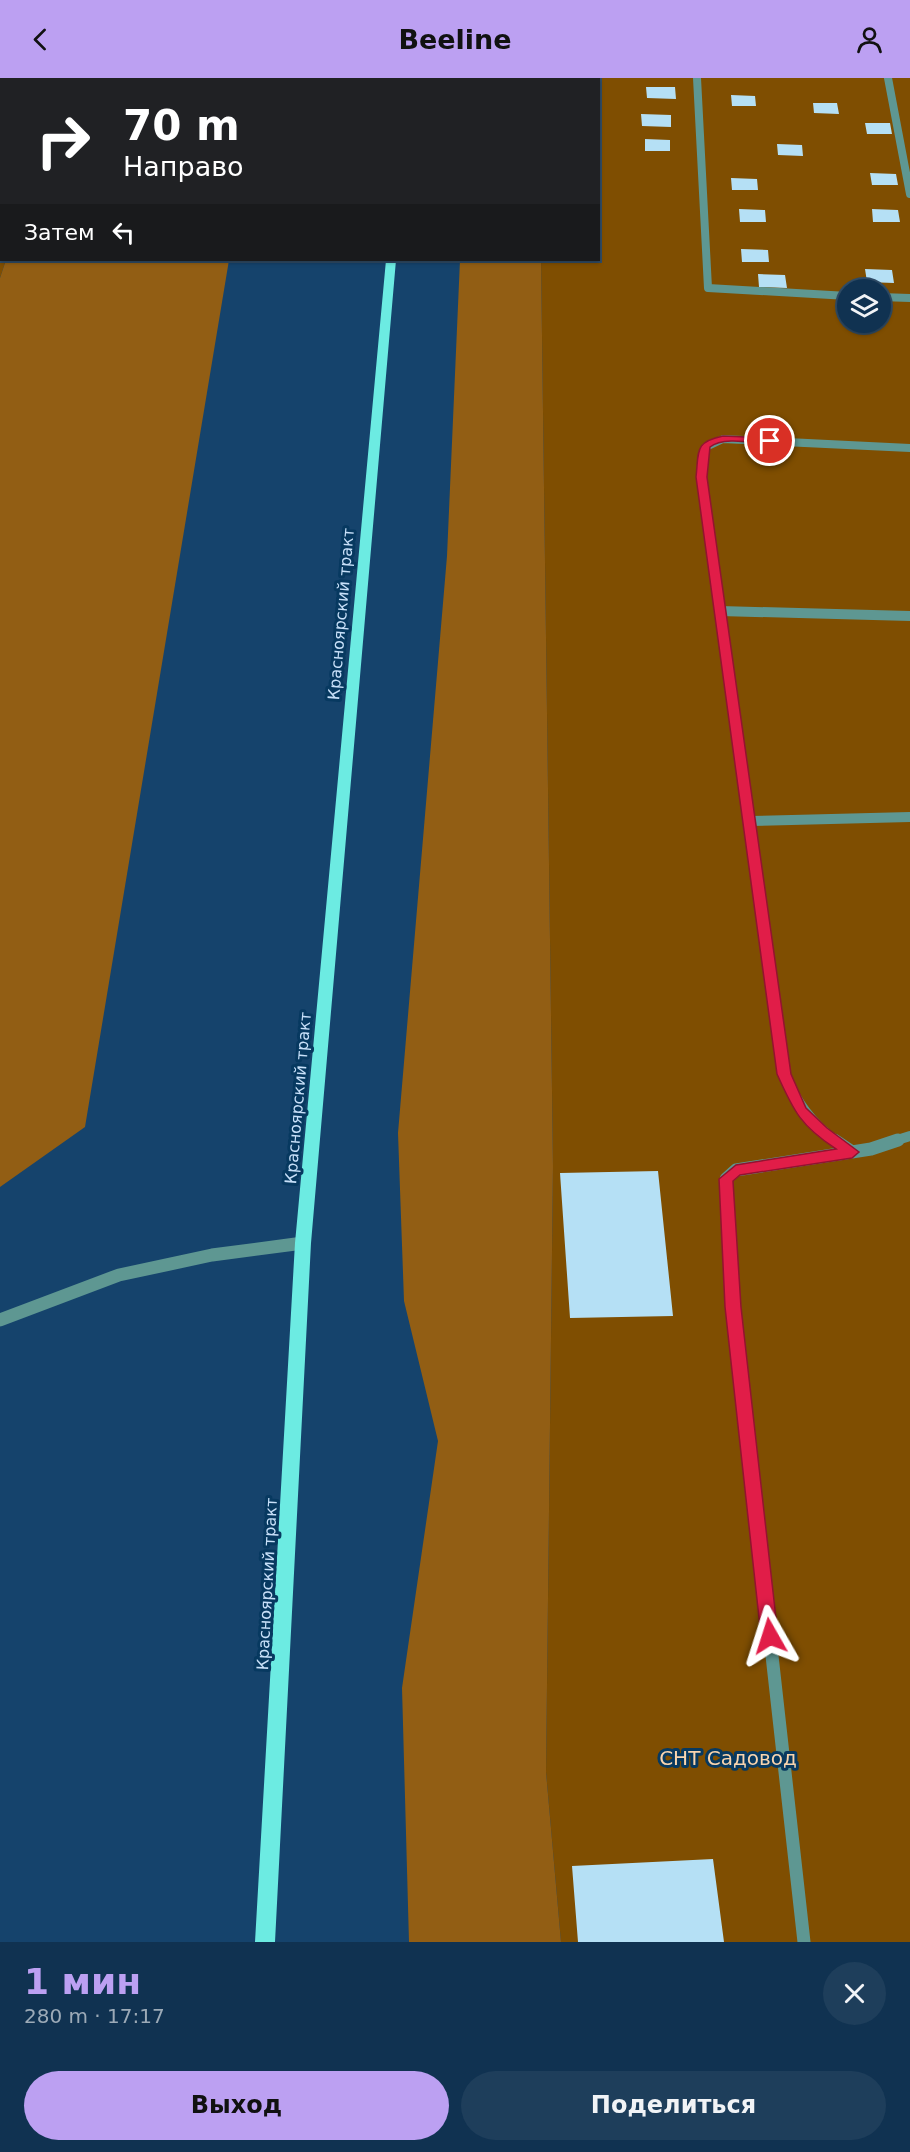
<!DOCTYPE html>
<html lang="ru">
<meta charset="utf-8">
<style>
:root{--surface:#103251;--page:#1e3e5b;--text:#f1f3f6;--muted:#9caab7;--line:#304d68;--accent:#bca0f2}
body{margin:0;font-family:"DejaVu Sans",sans-serif;background:var(--page);color:var(--text);height:100vh;display:flex;flex-direction:column;font-size:22px;white-space:nowrap}
*{box-sizing:border-box;margin:0}
p{font-size:20px;color:var(--muted)}
.icon{flex:none;width:33px;height:33px;fill:none;stroke:currentColor;stroke-width:2;stroke-linecap:round;stroke-linejoin:round}
.map{position:relative;height:1864px;overflow:hidden}
.panel{display:flex;flex-direction:column;background:var(--surface);flex:1}
.panel>*{flex:none}
.banner{position:absolute;left:0px;top:0px;width:600px;height:183px;box-shadow:0 2px 4px #0004,0 0 0 2px var(--line);background:#202124;color:#fff;overflow:hidden}
.fabs{position:absolute;left:837px;top:201px;display:grid;gap:12px}
.fabs a{display:grid;place-items:center;width:54px;height:54px;border-radius:50%;background:var(--surface);box-shadow:0 2px 4px #0004,0 0 0 2px var(--line);font-size:30px}
.pin{position:absolute;display:grid;place-items:center;width:51px;height:51px;color:#fff;margin:-26px;border:3px solid #fff;border-radius:50%;box-shadow:0 2px 6px #0007}
.me{position:absolute;width:66px;margin:-33px;rotate:354deg;stroke-linejoin:round;filter:drop-shadow(0 0 4px #0008)}
.turn{display:flex;align-items:center;gap:21px;height:126px;padding:0 24px;font-size:27px}
.turn .icon{width:78px;height:78px;stroke-width:2.5}
.turn b{display:block;font-size:42px;line-height:51px}
.then{display:flex;align-items:center;height:57px;padding:0 24px;background:#0003;gap:12px;font-size:22px}
.round{display:grid;place-items:center;flex:none;width:63px;height:63px;border-radius:32px;background:var(--page)}
.summary{display:flex;align-items:center;justify-content:space-between;height:102px;padding:0 24px}
h1{font-size:36px;font-weight:600;line-height:45px;color:var(--accent)}
.action{display:flex;gap:12px;margin-top:auto;padding:12px 24px}
.action a{flex:1;height:69px;border-radius:36px;background:var(--accent);color:#111;font-size:24px;font-weight:600;line-height:69px;text-align:center}
.action a+a{background:var(--page);color:var(--text)}
header{display:flex;justify-content:space-between;align-items:center;height:78px;padding:0 24px;background:var(--accent);color:#111;font-size:27px;font-weight:600}
.map>svg:first-child{display:block}
</style>
<header><svg class="icon" aria-label="back" viewBox="0 0 24 24"><path d="M15 5l-7 7 7 7"/></svg>Beeline<svg class="icon" aria-label="person" viewBox="0 0 24 24"><circle cx="12" cy="8" r="4"/><path d="M4 21q1-7 8-7t8 7"/></svg></header>
<div class="map">
<svg width="910" height="1864" viewBox="0 0 910 1864">
<rect width="100%" height="100%" fill="#15436c"/>
<path fill="#7f4e01" fill-rule="evenodd" d="M 0,0 L 61,0 L 2,2 L 2,182 L 6,182 L 0,200 Z
M 535,0 L 910,0 L 910,1864 L 561,1864 L 546,1694 L 553,1088 L 541,182 L 598,182 L 598,2 ZM 848,212 L 880,212 L 880,244 L 848,244 Z"/>
<path fill="#925e14" d="M 6,182 L 229,182 L 85,1049 L 0,1109 L 0,200 Z
M 460,182 L 541,182 L 553,1088 L 546,1694 L 561,1864 L 409,1864 L 402,1610 L 438,1363 L 404,1223 L 398,1055 L 447,478 Z"/>
<path fill="#b5e0f5" d="M 646,9 L 675,9 L 676,21 L 647,20 Z
M 731,17 L 755,18 L 756,28 L 732,28 Z
M 813,25 L 837,25 L 839,36 L 814,35 Z
M 641,36 L 671,37 L 671,49 L 642,48 Z
M 865,45 L 890,45 L 892,56 L 867,56 Z
M 645,61 L 670,62 L 670,73 L 645,73 Z
M 777,66 L 802,67 L 803,78 L 778,77 Z
M 870,95 L 896,96 L 898,107 L 872,107 Z
M 731,100 L 757,101 L 758,112 L 732,112 Z
M 739,131 L 765,132 L 766,144 L 740,144 Z
M 872,131 L 898,132 L 900,144 L 873,144 Z
M 741,171 L 768,172 L 769,184 L 742,184 Z
M 865,191 L 892,192 L 894,205 L 867,204 Z
M 758,196 L 785,197 L 787,210 L 759,209 Z
M 658,1093 L 673,1238 L 570,1240 L 560,1095 Z
M 713,1781 L 724,1864 L 578,1864 L 572,1788 Z"/>
<g fill="none" stroke-linecap="round" stroke-linejoin="round">
<path stroke="#5e9792" stroke-width="8" d="M 697,0 L 708,210 L 848,218
M 888,0 L 910,116
M 0,169 L 2,164
M 880,219 L 910,220
M 710,458 L 702,399 L 706,369 L 723,361 L 910,370"/>
<path stroke="#5e9792" stroke-width="10" d="M 710,457 L 784,996 C 797,1024 811,1045 836,1063
M 720,533 L 910,538
M 749,743 L 910,739
M 894,1063 L 910,1058"/>
<path stroke="#5e9792" stroke-width="13" d="M 834,1062 L 852,1074
M 0,1242 L 119,1197 L 212,1177 L 303,1165
M 804,1864 L 733,1229 L 726,1101 L 736,1092 L 871,1071 L 898,1062"/>
<path fill="#6cebe2" fill-rule="evenodd" d="M 402,0 L 412,0 L 412,2 L 402,2 Z
M 386,182 L 396,182 L 311,1165 L 275,1864 L 255,1864 L 295,1165 Z"/>
</g>
<path fill="#e11d48" stroke="#92132f" stroke-width="1.5" d="M 723,358 L 770,360 L 775,363 L 770,366 C 753,365 723,358 710,369 L 707,399 L 791,996 L 806,1030 L 827,1050 L 859,1074 L 852,1080 L 740,1097 L 733,1103 L 741,1229 L 778,1558 L 776,1564 L 770,1566 L 764,1564 L 761,1558 L 725,1229 L 719,1101 L 736,1087 L 836,1071 C 801,1048 794,1034 777,996 L 696,399 C 699,373 694,364 723,358 Z"/>
<g text-anchor="middle" dominant-baseline="central" stroke-width="6" stroke-linejoin="round" paint-order="stroke">
<g font-size="16" fill="#c8e0f9" stroke="#073960">
<text transform="translate(341 536) rotate(-85)">Красноярский тракт</text>
<text transform="translate(298 1020) rotate(-85)">Красноярский тракт</text>
<text transform="translate(267 1506) rotate(-87)">Красноярский тракт</text>
</g>
<g font-size="20" fill="#fad5ae" stroke="#073960">
<text x="728" y="1680">СНТ Садовод</text>
</g>
</g>
</svg>
<div class="fabs">
<a><svg class="icon" aria-label="layers" viewBox="0 0 24 24"><path d="M12 4l9 5-9 5-9-5zM3 14l9 5 9-5"/></svg></a>
</div>
<div class="pin" style="left:770px;top:363px;background:#d93025"><svg class="icon" aria-label="arrive" viewBox="0 0 24 24"><path d="M6 21V4h12l-3 4 3 4H6"/></svg></div>
<svg class="me" style="left:770px;top:1558px" viewBox="-20 -20 40 40"><path d="M0-17L14 15 0 8-14 15z" fill="#e11d48" stroke="#fff" stroke-width="4"/></svg>
<div class="banner">
<div class="turn"><svg class="icon" aria-label="right" viewBox="0 0 24 24"><path d="M7 20v-9h11M14 6l5 5-5 5"/></svg><div><b>70 m</b>Направо</div></div>
<div class="then">Затем<svg class="icon" aria-label="left" viewBox="0 0 24 24"><path d="M17 20v-9H6M10 6l-5 5 5 5"/></svg></div>
</div>
</div>
<section class="panel">
<div class="summary"><div><h1>1 мин</h1><p>280 m · 17:17</p></div><a class="round"><svg class="icon" aria-label="close" viewBox="0 0 24 24"><path d="M6 6l12 12M18 6L6 18"/></svg></a></div>
<div class="action"><a>Выход</a><a>Поделиться</a></div>
</section>
